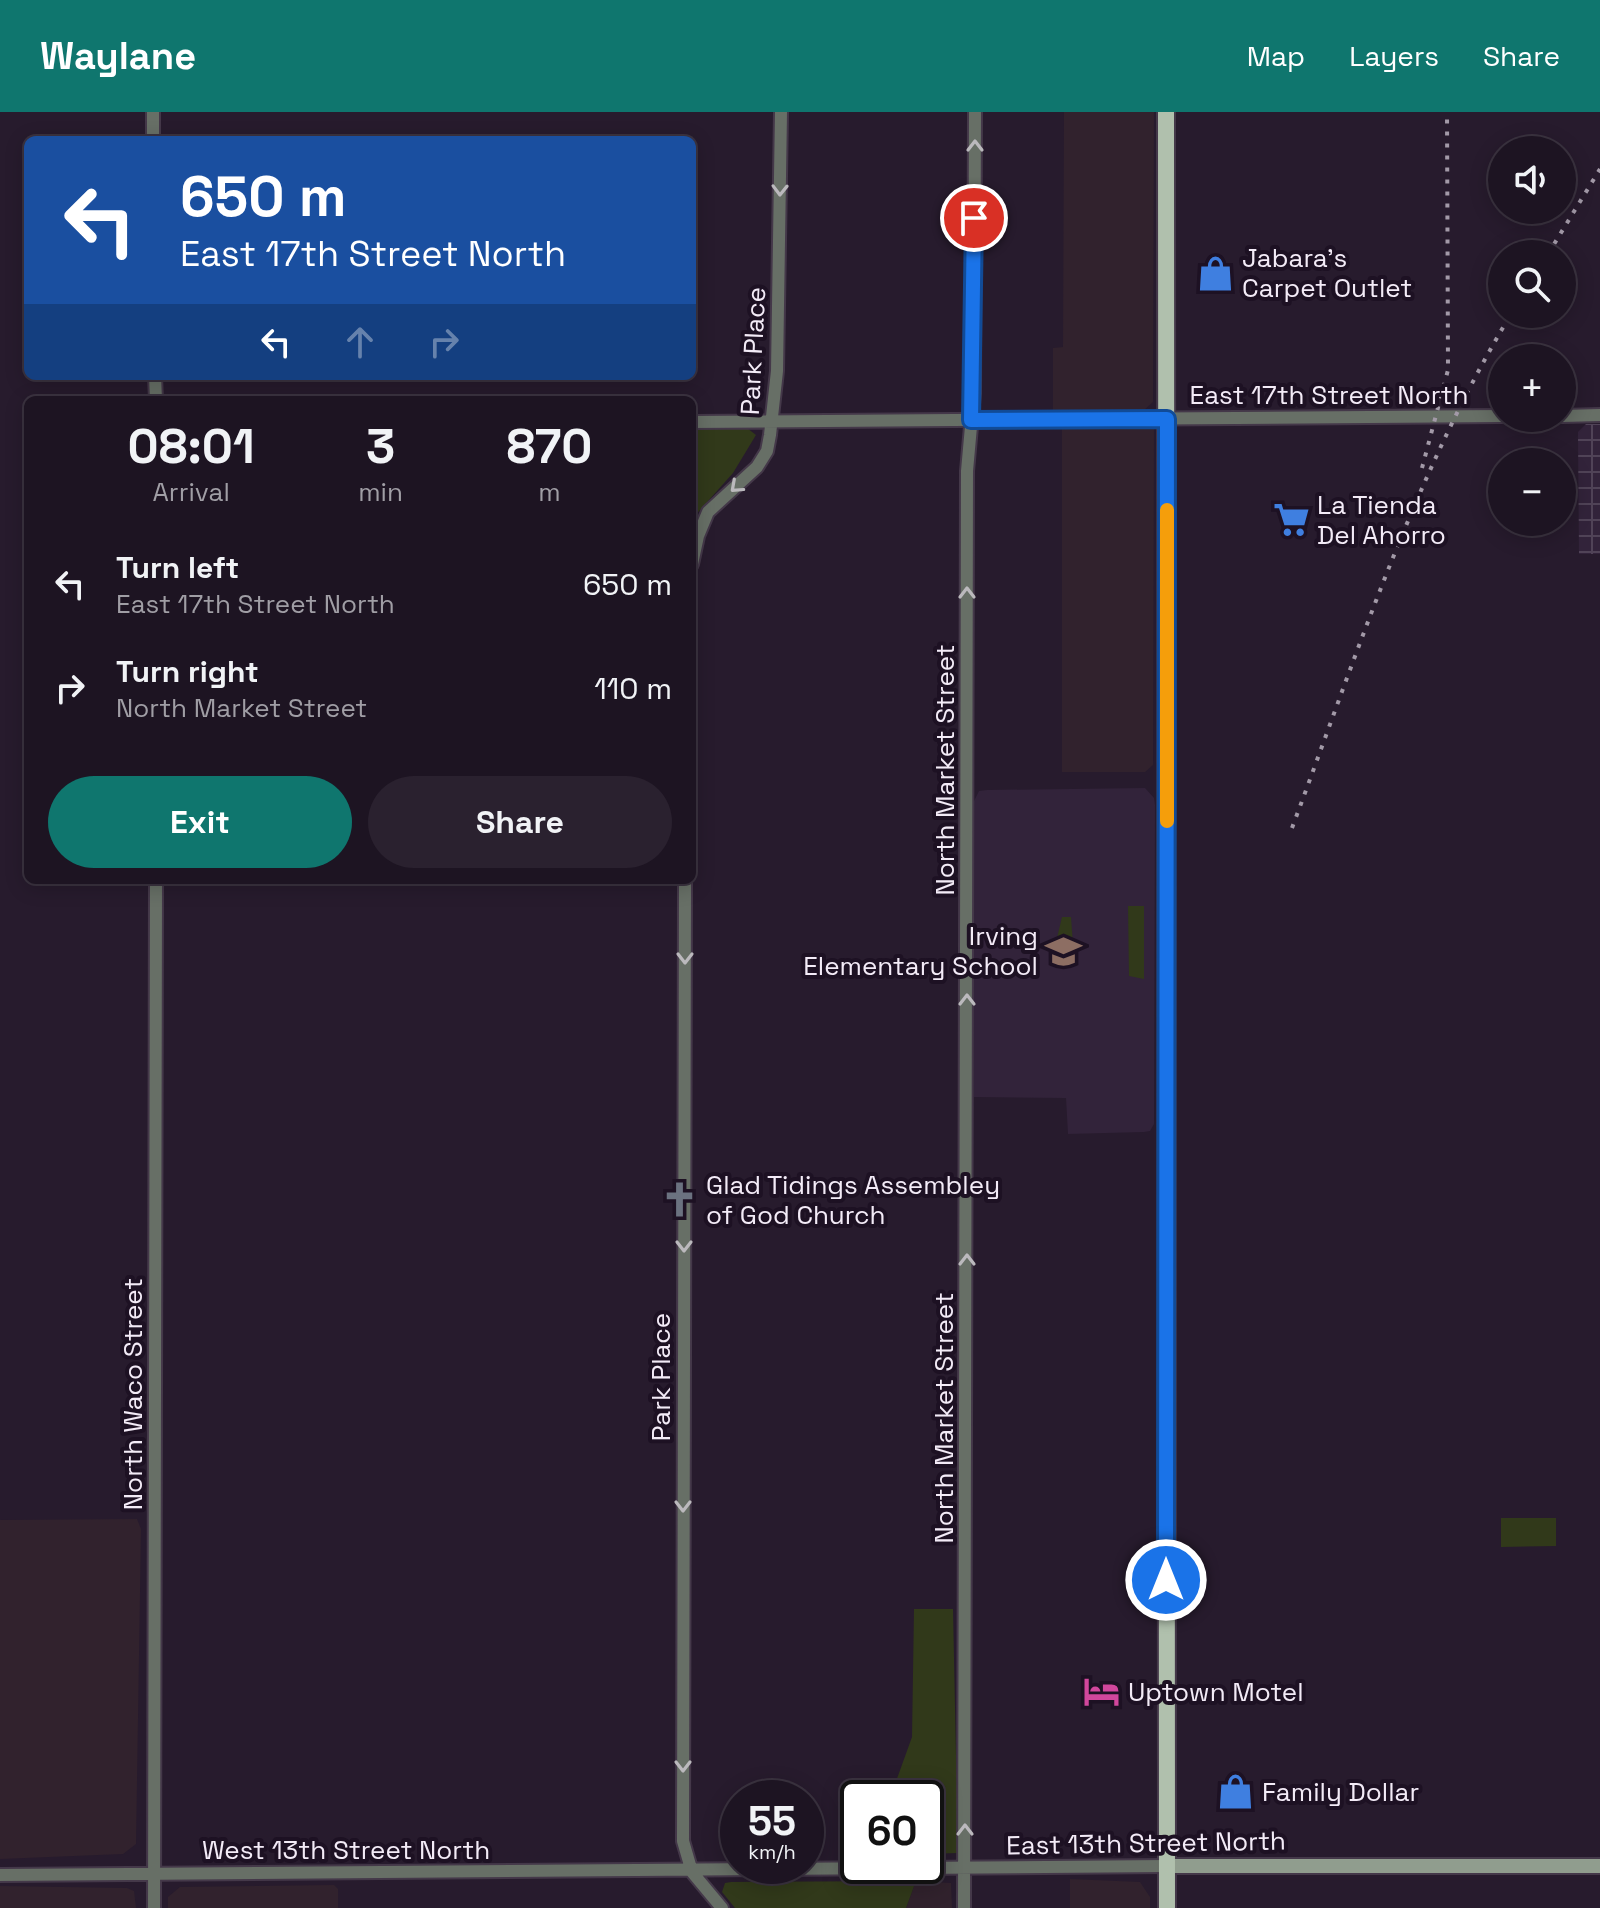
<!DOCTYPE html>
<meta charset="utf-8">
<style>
:root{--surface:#1d1422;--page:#2a212f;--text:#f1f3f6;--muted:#a09ea5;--line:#3b3340;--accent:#0f766e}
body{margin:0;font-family:"Space Grotesk",sans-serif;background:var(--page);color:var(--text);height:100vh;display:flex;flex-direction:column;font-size:30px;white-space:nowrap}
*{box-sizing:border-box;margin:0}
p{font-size:26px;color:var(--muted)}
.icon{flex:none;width:44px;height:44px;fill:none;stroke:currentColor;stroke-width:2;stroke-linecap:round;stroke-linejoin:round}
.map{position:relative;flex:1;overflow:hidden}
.side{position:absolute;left:24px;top:284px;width:672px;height:488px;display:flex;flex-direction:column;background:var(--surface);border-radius:12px;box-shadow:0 4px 20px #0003,0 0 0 2px var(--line)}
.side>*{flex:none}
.banner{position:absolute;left:24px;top:24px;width:672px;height:244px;border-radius:12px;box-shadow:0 4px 20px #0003,0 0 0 2px var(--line);background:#1a4fa0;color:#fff;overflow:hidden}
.fabs{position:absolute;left:1488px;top:24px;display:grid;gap:16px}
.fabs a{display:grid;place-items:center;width:88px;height:88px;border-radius:50%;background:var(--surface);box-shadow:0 4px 20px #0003,0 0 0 2px var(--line);font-size:40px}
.speed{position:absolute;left:720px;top:1668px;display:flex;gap:16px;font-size:40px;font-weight:700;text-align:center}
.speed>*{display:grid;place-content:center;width:104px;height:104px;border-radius:50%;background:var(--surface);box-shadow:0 4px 20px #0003,0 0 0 2px var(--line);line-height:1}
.speed small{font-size:20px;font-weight:400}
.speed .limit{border:4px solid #111;border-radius:12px;background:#fff;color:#111}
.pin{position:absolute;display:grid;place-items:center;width:68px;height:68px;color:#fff;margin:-34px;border:4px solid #fff;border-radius:50%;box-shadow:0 2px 8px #0007}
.me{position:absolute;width:88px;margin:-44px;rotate:0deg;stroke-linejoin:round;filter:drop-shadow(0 0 6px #0008)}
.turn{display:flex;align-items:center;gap:28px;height:168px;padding:0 24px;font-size:36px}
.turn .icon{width:104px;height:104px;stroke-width:2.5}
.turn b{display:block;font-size:56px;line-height:68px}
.lanes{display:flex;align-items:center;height:76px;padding:0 24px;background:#0003;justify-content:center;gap:40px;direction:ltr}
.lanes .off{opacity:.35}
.eta{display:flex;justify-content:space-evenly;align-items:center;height:136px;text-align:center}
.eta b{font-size:48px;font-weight:600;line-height:56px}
.cta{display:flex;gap:16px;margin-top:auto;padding:16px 24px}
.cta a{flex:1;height:92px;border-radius:48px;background:var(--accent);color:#fff;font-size:32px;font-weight:600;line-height:92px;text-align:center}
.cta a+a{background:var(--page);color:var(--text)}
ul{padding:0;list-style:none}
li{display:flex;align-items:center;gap:24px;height:104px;padding:0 24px}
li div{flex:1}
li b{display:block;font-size:30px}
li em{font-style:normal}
header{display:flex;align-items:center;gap:48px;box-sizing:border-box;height:112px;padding:0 40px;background:var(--accent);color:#fff}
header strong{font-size:38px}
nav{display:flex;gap:44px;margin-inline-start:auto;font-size:28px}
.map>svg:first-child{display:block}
</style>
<header>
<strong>Waylane</strong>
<nav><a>Map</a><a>Layers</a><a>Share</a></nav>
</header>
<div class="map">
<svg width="1600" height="1796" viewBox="0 0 1600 1796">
<defs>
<pattern id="industrial-grid" width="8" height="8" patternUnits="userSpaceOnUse" patternTransform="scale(2)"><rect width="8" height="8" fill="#32233a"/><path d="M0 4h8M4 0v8" fill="none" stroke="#504357"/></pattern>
</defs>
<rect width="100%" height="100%" fill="#271b2d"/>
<path fill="#31222d" d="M 1064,0 L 1154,0 L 1153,290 L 1142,300 L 1053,301 L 1053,236 L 1063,235 Z
M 1062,314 L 1154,317 L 1153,653 L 1145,660 L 1062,660 Z
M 137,1407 L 141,1417 L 136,1732 L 123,1742 L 0,1747 L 0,1408 Z
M 1070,1767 L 1140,1770 L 1150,1785 L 1150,1796 L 1070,1796 Z
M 916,1769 L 951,1771 L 952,1796 L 906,1796 Z
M 334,1773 L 338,1777 L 338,1796 L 168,1796 L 168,1785 L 180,1775 Z
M 0,1774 L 127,1776 L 134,1779 L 136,1796 L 0,1796 Z"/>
<path fill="url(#industrial-grid)" d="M 1586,312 L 1600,312 L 1600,442 L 1579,442 L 1578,320 Z"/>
<path fill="#32233a" d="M 1145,676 L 1154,686 L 1155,693 L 1154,1012 L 1150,1019 L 1144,1020 L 1068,1022 L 1066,986 L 974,985 L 974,689 L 979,679 L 987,678 Z"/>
<path fill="#31391a" d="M 692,316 L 747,316 L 756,323 L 733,361 L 692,407 Z
M 1128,794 L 1144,794 L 1144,867 L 1129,864 Z
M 1062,805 L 1071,805 L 1074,847 L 1052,847 Z
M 1501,1406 L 1556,1406 L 1556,1434 L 1501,1435 Z
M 914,1497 L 953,1497 L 958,1741 L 926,1742 L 926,1686 L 890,1686 L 912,1625 Z
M 916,1769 L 906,1796 L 735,1796 L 722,1780 L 725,1771 L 731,1770 Z"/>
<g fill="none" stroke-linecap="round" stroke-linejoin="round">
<defs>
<path id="tertiary" d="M 153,0 L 153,28
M 155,264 L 156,288
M 1562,304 L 1600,303
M 692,310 L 1502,304
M 692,452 L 698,424 L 708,400 L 757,355 L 767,339 L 770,323 L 777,259 L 781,0
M 685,768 L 683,1729 L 692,1760 L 722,1796
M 0,1763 L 1167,1754
M 154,1796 L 156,768
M 964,1796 L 967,359 L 974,281 L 975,0"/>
<path id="secondary" d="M 1167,1754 L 1600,1754"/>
<path id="primary" d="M 1166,0 L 1167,1796"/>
</defs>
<use href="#tertiary" stroke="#443849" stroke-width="16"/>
<use href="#secondary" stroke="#443849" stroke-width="18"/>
<use href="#primary" stroke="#443849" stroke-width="20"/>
<use href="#tertiary" stroke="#676f66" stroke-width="12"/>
<use href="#secondary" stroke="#909d8e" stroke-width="14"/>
<use href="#primary" stroke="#b0c0ad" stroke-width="16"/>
<path stroke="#a39aa8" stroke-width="4" stroke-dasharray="4 8" stroke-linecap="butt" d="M 1548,142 L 1600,57
M 1422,356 L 1448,258 L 1447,0
M 1292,716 C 1357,542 1415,361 1511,202"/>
</g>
<defs><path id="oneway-chevron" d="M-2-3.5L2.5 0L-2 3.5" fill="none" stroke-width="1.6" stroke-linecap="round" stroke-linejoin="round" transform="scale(2)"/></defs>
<g stroke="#bbb9bd">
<use href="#oneway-chevron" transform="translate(975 34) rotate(-90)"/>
<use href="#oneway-chevron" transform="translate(780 78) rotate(91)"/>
<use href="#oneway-chevron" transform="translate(736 375) rotate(138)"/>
<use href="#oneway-chevron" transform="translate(967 481) rotate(-90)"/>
<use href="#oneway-chevron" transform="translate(685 846) rotate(90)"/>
<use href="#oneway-chevron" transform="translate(967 888) rotate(-90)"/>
<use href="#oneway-chevron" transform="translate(684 1134) rotate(90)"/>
<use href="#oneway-chevron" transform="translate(967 1148) rotate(-90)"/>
<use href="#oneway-chevron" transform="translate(683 1394) rotate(90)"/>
<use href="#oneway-chevron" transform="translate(683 1654) rotate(90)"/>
<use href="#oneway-chevron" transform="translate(965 1718) rotate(-90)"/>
</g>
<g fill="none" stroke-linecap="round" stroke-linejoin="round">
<defs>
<path id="route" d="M 974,106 L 971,308 L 1167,307 L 1166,1468"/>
</defs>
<use href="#route" stroke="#114b97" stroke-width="20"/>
<use href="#route" stroke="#1a73e8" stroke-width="14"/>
<path stroke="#f59e0b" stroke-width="14" d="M 1167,709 L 1167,398"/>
</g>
<defs>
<symbol id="shop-bare" viewBox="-9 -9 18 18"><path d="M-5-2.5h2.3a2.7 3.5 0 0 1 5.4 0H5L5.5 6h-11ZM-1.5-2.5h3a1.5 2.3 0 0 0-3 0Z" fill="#3f7fe0" stroke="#1d1123" stroke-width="2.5" paint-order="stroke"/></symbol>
<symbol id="supermarket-bare" viewBox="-9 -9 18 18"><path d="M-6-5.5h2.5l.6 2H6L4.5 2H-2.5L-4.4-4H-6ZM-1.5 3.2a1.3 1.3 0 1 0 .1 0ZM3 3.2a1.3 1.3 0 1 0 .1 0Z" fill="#3f7fe0" stroke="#1d1123" stroke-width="2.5" paint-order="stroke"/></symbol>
<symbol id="school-bare" viewBox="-9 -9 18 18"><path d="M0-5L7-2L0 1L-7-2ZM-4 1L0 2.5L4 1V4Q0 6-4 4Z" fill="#8d6e63" stroke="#1d1123" stroke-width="2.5" paint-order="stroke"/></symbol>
<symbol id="church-bare" viewBox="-9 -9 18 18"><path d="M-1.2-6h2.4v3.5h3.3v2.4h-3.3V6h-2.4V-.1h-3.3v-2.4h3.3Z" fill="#6b7280" stroke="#1d1123" stroke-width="2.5" paint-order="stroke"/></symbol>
<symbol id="hotel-bare" viewBox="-9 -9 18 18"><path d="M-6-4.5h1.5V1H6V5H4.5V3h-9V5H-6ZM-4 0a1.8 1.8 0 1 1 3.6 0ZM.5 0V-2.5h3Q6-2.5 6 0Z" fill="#d1479c" stroke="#1d1123" stroke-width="2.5" paint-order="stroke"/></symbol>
</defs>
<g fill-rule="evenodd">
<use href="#shop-bare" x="1190" y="136" width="51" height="51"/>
<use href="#supermarket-bare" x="1266" y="382" width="51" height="51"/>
<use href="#school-bare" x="1038" y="814" width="51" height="51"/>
<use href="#church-bare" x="654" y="1062" width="51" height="51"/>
<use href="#hotel-bare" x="1076" y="1554" width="51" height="51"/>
<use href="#shop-bare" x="1210" y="1654" width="51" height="51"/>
</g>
<g text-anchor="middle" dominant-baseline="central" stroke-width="8" stroke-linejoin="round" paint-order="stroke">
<g font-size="26" fill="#f3ebf7" stroke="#1d1123" text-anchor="start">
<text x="1242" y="146">Jabara's<tspan x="1242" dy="30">Carpet Outlet</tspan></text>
<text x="1317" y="393">La Tienda<tspan x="1317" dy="30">Del Ahorro</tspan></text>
<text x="1038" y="824" text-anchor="end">Irving<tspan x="1038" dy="30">Elementary School</tspan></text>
<text x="706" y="1073">Glad Tidings Assembley<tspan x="706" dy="30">of God Church</tspan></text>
<text x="1128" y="1580">Uptown Motel</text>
<text x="1262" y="1680">Family Dollar</text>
</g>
<g font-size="26" fill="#f3ebf7" stroke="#1d1123">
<text transform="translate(753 239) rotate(-87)">Park Place</text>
<text x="1329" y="283">East 17th Street North</text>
<text transform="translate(945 658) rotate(-90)">North Market Street</text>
<text transform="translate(661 1265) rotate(-90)">Park Place</text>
<text transform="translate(133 1282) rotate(-90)">North Waco Street</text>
<text transform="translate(944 1306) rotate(-90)">North Market Street</text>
<text transform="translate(1146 1731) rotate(-1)">East 13th Street North</text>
<text x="346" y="1738">West 13th Street North</text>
</g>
</g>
</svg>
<div class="fabs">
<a><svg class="icon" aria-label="sound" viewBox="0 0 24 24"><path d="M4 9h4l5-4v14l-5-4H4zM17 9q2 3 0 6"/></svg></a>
<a><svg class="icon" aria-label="search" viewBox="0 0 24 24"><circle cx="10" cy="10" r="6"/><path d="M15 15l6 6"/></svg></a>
<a>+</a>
<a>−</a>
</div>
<div class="speed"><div>55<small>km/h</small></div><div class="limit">60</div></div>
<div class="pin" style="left:974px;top:106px;background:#d93025"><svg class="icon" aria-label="arrive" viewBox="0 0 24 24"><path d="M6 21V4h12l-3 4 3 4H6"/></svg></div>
<svg class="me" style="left:1166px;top:1468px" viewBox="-20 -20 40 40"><circle r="17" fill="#1a73e8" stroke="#fff" stroke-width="3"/><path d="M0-11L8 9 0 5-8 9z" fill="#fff"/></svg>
<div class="banner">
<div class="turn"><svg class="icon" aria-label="left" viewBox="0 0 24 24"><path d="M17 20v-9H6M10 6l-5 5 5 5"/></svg><div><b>650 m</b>East 17th Street North</div></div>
<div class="lanes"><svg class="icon" aria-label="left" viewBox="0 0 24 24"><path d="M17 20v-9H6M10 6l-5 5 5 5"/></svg><svg class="icon off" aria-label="ahead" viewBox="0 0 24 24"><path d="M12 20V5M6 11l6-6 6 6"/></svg><svg class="icon off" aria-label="right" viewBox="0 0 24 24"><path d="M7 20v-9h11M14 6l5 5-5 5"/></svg></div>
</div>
<section class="side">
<div class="eta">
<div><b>08:01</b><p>Arrival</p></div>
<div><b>3</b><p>min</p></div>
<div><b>870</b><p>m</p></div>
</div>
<ul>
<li><svg class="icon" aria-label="left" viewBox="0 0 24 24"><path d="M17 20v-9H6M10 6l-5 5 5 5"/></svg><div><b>Turn left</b><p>East 17th Street North</p></div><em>650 m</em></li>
<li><svg class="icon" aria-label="right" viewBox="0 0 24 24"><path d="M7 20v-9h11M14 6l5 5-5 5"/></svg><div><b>Turn right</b><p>North Market Street</p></div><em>110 m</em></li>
</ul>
<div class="cta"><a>Exit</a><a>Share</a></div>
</section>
</div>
